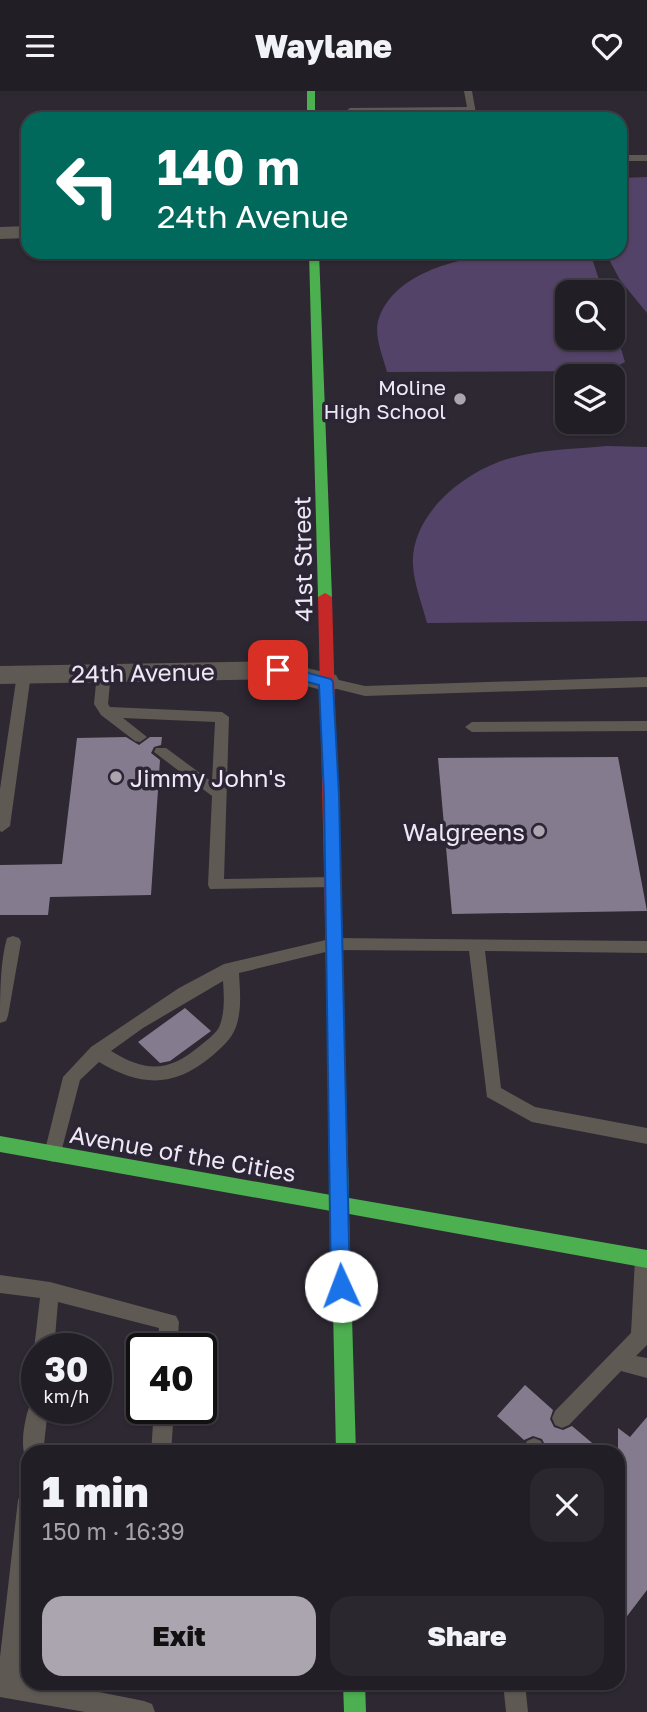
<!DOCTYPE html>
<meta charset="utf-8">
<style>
:root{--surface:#221e26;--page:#2a272e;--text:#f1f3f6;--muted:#a2a2a7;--line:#3f3c43;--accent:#aaa5af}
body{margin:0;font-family:"Golos Text",sans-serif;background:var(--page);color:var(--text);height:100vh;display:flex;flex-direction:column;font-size:26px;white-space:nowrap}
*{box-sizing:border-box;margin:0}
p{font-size:23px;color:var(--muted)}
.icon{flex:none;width:38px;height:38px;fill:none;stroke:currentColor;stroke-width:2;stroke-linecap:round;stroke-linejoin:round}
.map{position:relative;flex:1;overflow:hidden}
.sheet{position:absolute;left:21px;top:1354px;width:604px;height:245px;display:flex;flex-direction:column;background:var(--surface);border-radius:21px;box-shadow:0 2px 5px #0004,0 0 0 2px var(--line)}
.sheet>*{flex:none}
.guide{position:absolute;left:21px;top:21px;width:606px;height:147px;border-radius:21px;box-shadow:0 2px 5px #0004,0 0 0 2px var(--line);background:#00695c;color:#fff;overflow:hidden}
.controls{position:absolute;left:555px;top:189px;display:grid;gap:14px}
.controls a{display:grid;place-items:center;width:70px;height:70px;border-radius:14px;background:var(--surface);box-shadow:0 2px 5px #0004,0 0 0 2px var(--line);font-size:35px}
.speed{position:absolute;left:21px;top:1242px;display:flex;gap:14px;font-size:35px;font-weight:700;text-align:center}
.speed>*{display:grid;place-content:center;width:91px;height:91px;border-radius:50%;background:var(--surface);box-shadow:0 2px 5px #0004,0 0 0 2px var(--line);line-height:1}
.speed small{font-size:18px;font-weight:400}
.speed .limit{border:4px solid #111;border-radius:10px;background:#fff;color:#111}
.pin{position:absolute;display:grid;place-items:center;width:60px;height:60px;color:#fff;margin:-30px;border-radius:14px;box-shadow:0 4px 10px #0006}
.me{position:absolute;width:77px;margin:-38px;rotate:358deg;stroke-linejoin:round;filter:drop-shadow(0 0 5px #0008)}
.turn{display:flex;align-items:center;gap:24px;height:147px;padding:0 21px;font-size:32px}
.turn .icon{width:91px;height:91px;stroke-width:2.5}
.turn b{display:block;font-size:49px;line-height:60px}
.round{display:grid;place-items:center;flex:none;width:74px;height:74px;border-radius:21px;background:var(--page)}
.head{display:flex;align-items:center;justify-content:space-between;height:119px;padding:0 21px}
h1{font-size:42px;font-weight:800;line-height:52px}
.button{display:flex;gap:14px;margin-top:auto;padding:14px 21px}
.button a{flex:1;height:80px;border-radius:21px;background:var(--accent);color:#111;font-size:28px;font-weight:800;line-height:80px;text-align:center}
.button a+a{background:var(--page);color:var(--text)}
header{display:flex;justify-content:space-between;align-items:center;height:91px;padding:0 21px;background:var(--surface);font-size:32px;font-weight:800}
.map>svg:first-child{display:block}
</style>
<header><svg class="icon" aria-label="menu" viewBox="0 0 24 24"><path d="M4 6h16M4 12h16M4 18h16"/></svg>Waylane<svg class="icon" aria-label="heart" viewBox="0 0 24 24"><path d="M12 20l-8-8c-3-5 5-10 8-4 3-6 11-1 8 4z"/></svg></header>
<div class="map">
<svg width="647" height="1621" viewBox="0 0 647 1621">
<rect width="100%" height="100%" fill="#2d2832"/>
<path fill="#544368" d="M 647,86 L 647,222 L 620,189 L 605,161 L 620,161 L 620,87 Z
M 521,161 L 590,161 L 603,201 L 567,201 L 567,247 L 612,247 L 613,231 L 625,271 L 608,280 L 387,281 C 383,265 373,244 379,227 C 398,175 475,164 521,161 Z
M 607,355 L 647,356 L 647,530 L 427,532 C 422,513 414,493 413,474 C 410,423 466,379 511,367 C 543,358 575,358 607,355 Z"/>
<path fill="#847c8e" d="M 126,646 L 139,654 L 150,646 L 162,646 L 161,654 L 154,656 L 151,662 L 160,669 L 151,804 L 50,806 L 48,824 L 0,824 L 0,774 L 62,773 L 77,647 Z
M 618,666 L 647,820 L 452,823 L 438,667 Z
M 185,917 L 211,940 L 170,970 L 160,972 L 138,951 Z
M 525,1294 L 553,1319 L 550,1328 L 554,1336 L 563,1339 L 572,1335 L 604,1362 L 545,1362 L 546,1356 L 542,1348 L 533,1345 L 524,1349 L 497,1325 Z
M 647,1326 L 647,1499 L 618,1537 L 618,1337 L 630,1346 Z"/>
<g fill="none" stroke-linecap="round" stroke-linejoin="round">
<path fill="#5f5953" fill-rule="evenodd" d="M 464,0 L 472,0 L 477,28 L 469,28 L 467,22 L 350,23 L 346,20 L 350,17 L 467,16 Z
M 620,64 L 647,64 L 647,70 L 620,70 Z
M 104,577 L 111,582 L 108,613 L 110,616 L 222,621 L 229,626 L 224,788 L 331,786 L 337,788 L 339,792 L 337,796 L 210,798 L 208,794 L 212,705 L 154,661 L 156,657 L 166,657 L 212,691 L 215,631 L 123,627 L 147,646 L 140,651 L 135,650 L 101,624 L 94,613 L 97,582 Z
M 24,578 L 31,583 L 10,735 L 2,741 L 0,740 L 0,698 L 17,583 Z
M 326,586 L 365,595 L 647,586 L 647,596 L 365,605 L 321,594 L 319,591 L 321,588 Z
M 647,630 L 647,640 L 472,641 L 465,636 L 472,631 Z
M 13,845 L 19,847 L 21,851 L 8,925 L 6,930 L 0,932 C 0,905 0,871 7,847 Z
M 334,847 L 647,850 L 647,862 L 485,860 L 501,997 L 535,1016 L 647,1037 L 647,1053 L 532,1031 L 487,1006 L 469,860 L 334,859 L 239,882 C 240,900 242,919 236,936 C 231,949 222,956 212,965 C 174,997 141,996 99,971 L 80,989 L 59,1069 L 53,1071 L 47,1069 L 44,1063 L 63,986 L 91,956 L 179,897 L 224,873 ZM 223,890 C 224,904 225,920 220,934 C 217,942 208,948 201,954 C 169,981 147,982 111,960 L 143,937 Z
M 644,1160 L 647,1161 L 647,1254 L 636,1265 L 647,1267 L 647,1287 L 621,1280 L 569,1334 L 562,1337 L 555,1334 L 552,1327 L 555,1320 L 631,1242 L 635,1169 L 637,1163 Z
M 0,1184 L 50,1191 L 176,1225 L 179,1231 L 177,1258 L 157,1258 L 159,1237 L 58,1211 L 54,1258 L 37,1258 L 37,1264 L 34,1258 L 40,1207 L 0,1202 Z
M 37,1309 L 37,1318 L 48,1318 L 43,1362 L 28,1362 L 28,1370 C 18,1359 25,1325 31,1311 Z
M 154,1318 L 174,1318 L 171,1362 L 151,1362 Z
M 534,1347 L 541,1350 L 544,1357 L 542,1362 L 520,1362 L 527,1350 Z
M 28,1399 L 28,1511 L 20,1586 L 28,1588 L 28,1592 L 54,1592 L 144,1610 L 152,1613 L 155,1621 L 85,1621 L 0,1606 L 0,1566 L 18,1409 L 21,1402 Z
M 503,1592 L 525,1592 L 528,1621 L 506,1621 Z"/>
<path fill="#5f5953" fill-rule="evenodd" d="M 28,135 L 28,147 L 0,148 L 0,136 Z
M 278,570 L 336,584 L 340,591 L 336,598 L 326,600 L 278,588 L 0,593 L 0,575 Z"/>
<path fill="#4caf50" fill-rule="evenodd" d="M 307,0 L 315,0 L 315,28 L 307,28 Z
M 309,161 L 319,161 L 332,506 L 325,510 L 318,506 Z
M 333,824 L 339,826 L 341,830 L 349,1107 L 647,1159 L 647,1177 L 349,1123 L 356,1362 L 336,1362 L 331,1120 L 0,1061 L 0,1045 L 331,1104 L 325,830 L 327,826 Z
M 343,1592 L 365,1592 L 366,1621 L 344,1621 Z"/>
<path fill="#c62828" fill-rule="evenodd" d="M 325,502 L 332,506 L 341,830 L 339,834 L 327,834 L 325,830 L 318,506 Z"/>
</g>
<path fill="#1a73e8" stroke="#114b97" stroke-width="2" d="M 278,574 L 331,588 L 333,591 L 339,704 L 350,1195 L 347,1201 L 341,1204 L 334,1201 L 331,1195 L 324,704 L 319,594 L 273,582 L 273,576 Z"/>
<g fill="#aaa5af" stroke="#2c2535" stroke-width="2.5">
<circle cx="460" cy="308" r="7"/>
<circle cx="116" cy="686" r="7"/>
<circle cx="539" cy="740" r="7"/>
</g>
<g text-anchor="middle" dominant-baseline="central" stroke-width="7" stroke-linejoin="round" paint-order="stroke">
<g font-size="21" fill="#ede8f3" stroke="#2c2535" text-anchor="end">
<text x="446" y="296">Moline<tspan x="446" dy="24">High School</tspan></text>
</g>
<g font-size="24" fill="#ede8f3" stroke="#2c2535">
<text transform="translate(302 468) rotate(-91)">41st Street</text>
<text transform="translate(143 581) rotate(-1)">24th Avenue</text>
<text transform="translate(183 1062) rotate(10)">Avenue of the Cities</text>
</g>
<g font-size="24" fill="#ede8f3" stroke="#2c2535" text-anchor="start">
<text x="130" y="686">Jimmy John's</text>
<text x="525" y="740" text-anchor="end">Walgreens</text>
</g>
</g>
</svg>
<div class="controls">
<a><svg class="icon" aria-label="search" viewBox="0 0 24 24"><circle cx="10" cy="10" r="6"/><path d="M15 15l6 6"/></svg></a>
<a><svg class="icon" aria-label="layers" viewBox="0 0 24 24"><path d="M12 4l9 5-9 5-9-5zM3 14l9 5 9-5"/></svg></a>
</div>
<div class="speed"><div>30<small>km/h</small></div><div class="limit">40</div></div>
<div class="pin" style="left:278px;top:579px;background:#d93025"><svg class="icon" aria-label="arrive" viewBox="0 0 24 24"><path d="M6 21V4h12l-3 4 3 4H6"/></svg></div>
<svg class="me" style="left:341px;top:1195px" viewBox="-20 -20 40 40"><circle r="19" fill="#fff"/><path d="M0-13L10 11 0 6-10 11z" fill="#1a73e8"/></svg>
<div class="guide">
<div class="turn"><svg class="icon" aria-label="left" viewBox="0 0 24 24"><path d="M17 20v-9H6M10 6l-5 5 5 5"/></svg><div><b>140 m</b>24th Avenue</div></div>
</div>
<section class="sheet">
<div class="head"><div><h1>1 min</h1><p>150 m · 16:39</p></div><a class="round"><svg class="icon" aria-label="close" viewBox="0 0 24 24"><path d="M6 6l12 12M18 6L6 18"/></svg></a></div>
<div class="button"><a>Exit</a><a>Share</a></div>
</section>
</div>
